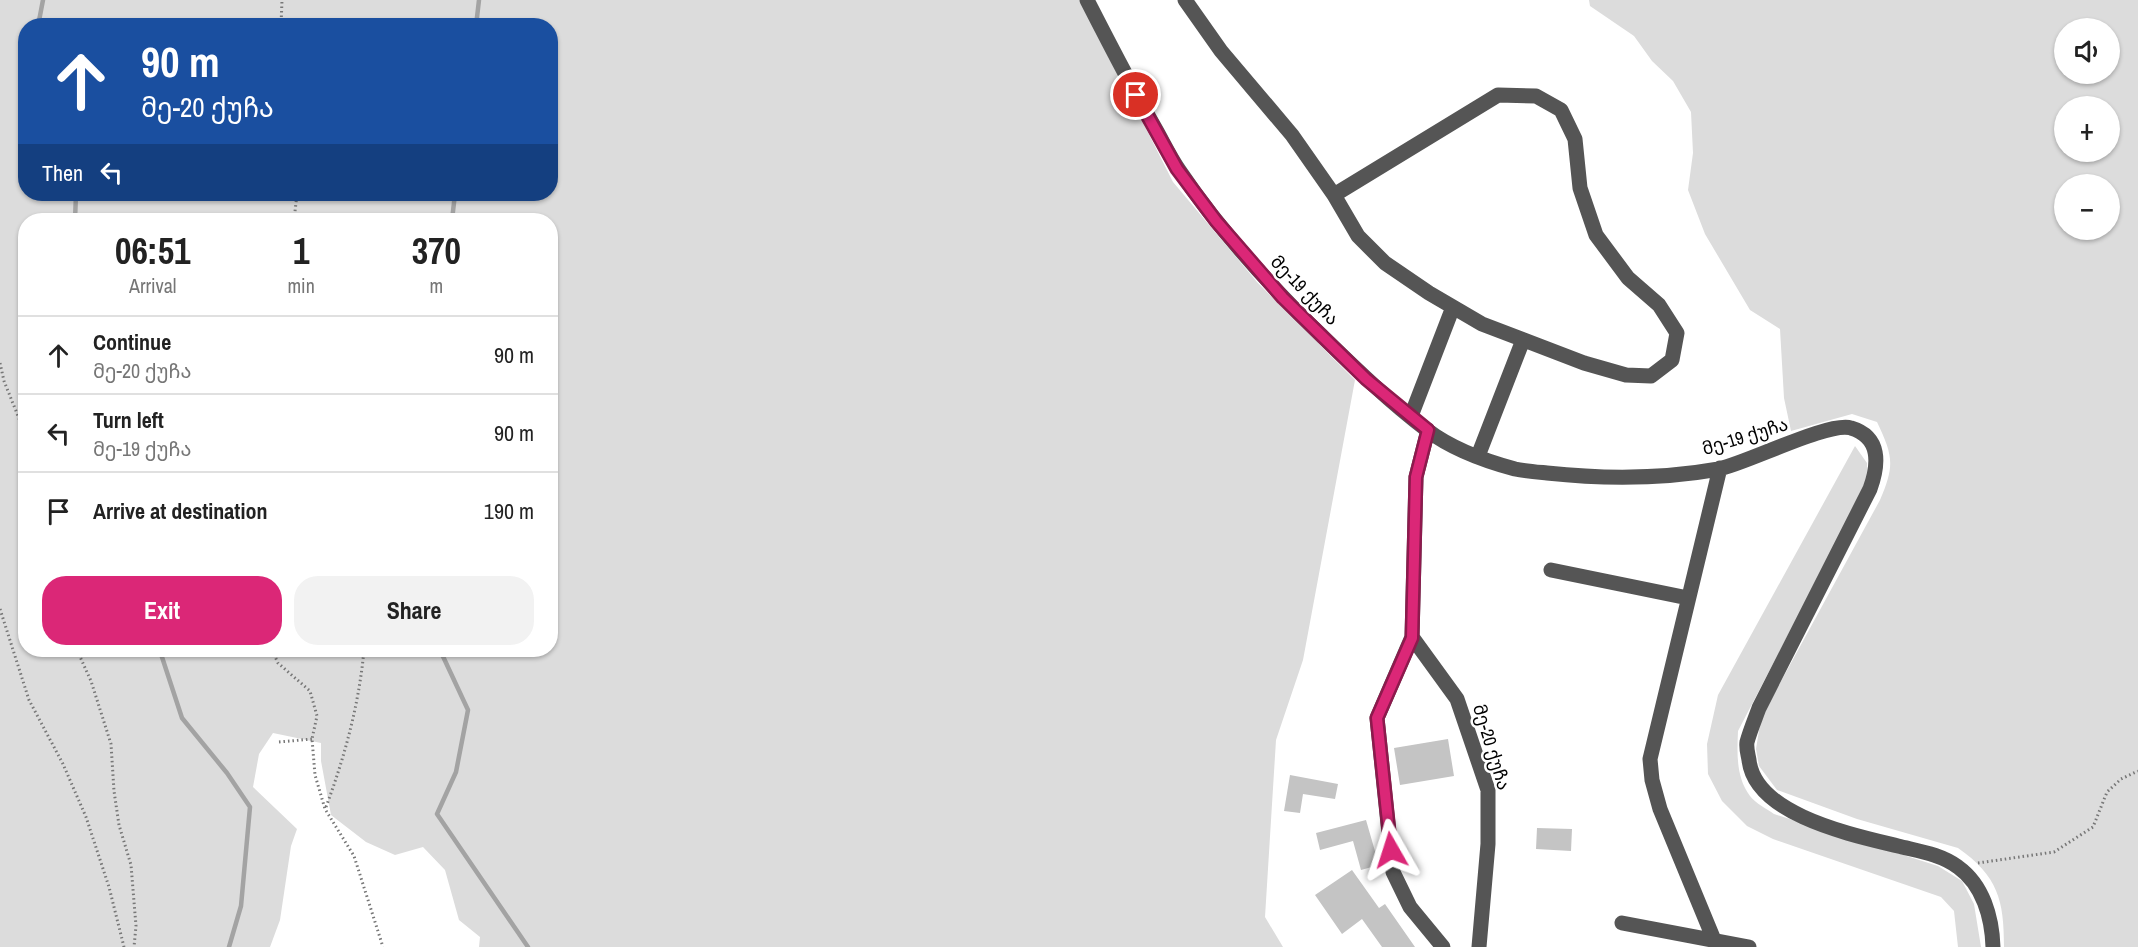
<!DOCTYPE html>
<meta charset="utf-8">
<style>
:root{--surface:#fff;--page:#f2f2f2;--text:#222;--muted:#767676;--line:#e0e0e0;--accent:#db2777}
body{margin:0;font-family:"Archivo Narrow","Noto Sans Georgian",sans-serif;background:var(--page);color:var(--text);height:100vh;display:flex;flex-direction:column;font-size:22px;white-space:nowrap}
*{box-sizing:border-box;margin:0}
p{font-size:20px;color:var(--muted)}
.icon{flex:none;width:33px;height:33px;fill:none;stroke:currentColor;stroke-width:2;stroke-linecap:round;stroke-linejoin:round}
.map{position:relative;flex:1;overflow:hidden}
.panel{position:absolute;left:18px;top:213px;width:540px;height:444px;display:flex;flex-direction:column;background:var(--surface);border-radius:24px;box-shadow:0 2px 4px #0004}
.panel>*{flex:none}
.top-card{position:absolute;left:18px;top:18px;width:540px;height:183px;border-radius:24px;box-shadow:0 2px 4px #0004;background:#1a4fa0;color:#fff;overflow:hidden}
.controls{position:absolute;left:2054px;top:18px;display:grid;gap:12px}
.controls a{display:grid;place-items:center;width:66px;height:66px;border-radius:50%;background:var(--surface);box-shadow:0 2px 4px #0004;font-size:30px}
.pin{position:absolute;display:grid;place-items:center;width:51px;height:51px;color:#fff;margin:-26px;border:3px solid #fff;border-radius:50%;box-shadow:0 2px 6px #0007}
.me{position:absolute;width:66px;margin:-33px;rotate:354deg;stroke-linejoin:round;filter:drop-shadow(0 0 4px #0008)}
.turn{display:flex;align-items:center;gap:21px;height:126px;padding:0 24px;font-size:27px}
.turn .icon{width:78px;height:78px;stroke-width:2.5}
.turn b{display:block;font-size:42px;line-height:51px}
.then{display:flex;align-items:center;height:57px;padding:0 24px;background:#0003;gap:12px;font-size:22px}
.eta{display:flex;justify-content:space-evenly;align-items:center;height:102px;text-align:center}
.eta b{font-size:36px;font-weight:700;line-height:42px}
.cta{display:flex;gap:12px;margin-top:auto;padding:12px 24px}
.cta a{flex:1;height:69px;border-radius:24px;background:var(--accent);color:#fff;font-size:24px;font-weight:700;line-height:69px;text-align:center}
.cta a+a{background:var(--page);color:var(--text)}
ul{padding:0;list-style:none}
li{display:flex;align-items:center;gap:18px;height:78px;padding:0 24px;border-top:2px solid var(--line)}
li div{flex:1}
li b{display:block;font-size:22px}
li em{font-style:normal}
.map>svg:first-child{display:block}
</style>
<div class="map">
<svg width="2138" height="947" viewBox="0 0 2138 947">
<rect width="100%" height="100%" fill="#fff"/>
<path fill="#dcdcdc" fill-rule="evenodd" d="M 0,0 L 1081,0 L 1173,182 L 1257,282 L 1355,380 L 1303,660 L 1276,740 L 1265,917 L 1283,947 L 479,947 L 480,937 L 459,920 L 445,870 L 423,847 L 395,855 L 366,842 L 331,815 L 321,761 L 321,743 L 273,733 L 259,754 L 253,787 L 297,829 L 291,846 L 280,920 L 270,947 L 0,947 ZM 26,26 L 550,26 L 550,194 L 26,194 ZM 26,220 L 550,220 L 550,650 L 26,650 Z
M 1589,0 L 2138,0 L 2138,947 L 2004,947 C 2004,900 1998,876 1958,848 L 1857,819 L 1777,790 L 1759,766 L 1756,749 L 1761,718 L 1880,500 C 1895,465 1893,456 1877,422 L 1852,414 L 1791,431 L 1784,398 L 1780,329 L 1750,310 L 1705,234 L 1688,190 L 1693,153 L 1691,112 L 1673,81 L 1652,61 L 1634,36 L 1590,6 ZM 2064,28 L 2109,28 L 2109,74 L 2064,74 ZM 2064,106 L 2109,106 L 2109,152 L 2064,152 ZM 2064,184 L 2109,184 L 2109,230 L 2064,230 Z
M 1855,446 L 1867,463 L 1867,483 L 1738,731 C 1737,754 1736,777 1750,796 C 1755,803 1767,809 1774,814 L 1938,866 L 1962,881 L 1974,904 L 1981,947 L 1958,947 L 1954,911 L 1941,897 L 1773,839 L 1747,826 L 1722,801 L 1708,774 L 1707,744 L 1718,695 Z"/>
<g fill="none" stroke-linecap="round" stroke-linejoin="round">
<path stroke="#a3a3a3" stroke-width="4.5" d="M 38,26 L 43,0
M 476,26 L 479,0
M 75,220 L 76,194
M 452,220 L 455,194
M 158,650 L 161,654 L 182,718 L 227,773 L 250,807 L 241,906 L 229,947
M 440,650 L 468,710 L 456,772 L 437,814 L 528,947"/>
</g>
<path fill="#c4c4c4" d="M 1448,739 L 1454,776 L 1400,785 L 1394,748 Z
M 1290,775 L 1338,784 L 1335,799 L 1303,794 L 1300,813 L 1284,811 Z
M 1366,820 L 1379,865 L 1361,870 L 1353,841 L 1320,850 L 1316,833 Z
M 1537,828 L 1572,829 L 1571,851 L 1536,849 Z
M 1352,870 L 1379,908 L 1385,904 L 1415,947 L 1382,947 L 1362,919 L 1342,934 L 1315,895 Z"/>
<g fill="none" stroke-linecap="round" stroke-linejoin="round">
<path stroke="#777" stroke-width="3" stroke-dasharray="1.5 3" stroke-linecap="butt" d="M 281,26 L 282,0
M 294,220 L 297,194
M 0,363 L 4,381 L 26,436
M 0,609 L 29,700 L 63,764 L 86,817 L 109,887 L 124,947
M 77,650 L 91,681 L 111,744 L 114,791 L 119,825 L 131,865 L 136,926 L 134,947
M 272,650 L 278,663 L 310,691 L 317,716 L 312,739 L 315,775 L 325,809 L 354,856 L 383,947
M 279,742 L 312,739
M 326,807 C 345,756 359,704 364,650
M 1978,863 L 2054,852 L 2093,827 L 2107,792 L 2121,779 L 2138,771"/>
<path stroke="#555" stroke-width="15" d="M 1087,0 C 1109,43 1131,86 1155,128 C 1163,142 1170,157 1179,170 C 1220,231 1270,286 1323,337 C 1356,369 1390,402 1427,430 C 1452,449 1485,461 1515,469 C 1525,471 1537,472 1547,473 C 1603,479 1663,479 1719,469 C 1747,463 1830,421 1851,428 C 1881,437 1879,464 1870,489 L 1759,708 C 1755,719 1750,731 1747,742 C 1746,748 1748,754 1749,760 C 1755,815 1853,835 1898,846 C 1918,851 1941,854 1958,867 C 1983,885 1992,917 1993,947
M 1185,0 L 1221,51 L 1292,135 L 1334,195 L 1358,236 L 1385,263 L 1429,293 L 1482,324 L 1584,363 L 1626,375 L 1651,376 L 1672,360 L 1677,333 L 1659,305 L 1628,278 L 1596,235 L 1580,188 L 1575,139 L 1561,110 L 1536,96 L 1498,95 L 1334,195
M 1411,416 L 1453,307
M 1428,430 L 1416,477 L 1412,637 L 1457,699 L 1488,790 L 1488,844 L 1479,947
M 1478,456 L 1523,340
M 1551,570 L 1688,598
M 1412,637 L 1377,718 L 1393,872 L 1410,907 L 1443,947
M 1622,923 L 1749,947
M 1717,947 L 1660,809 L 1652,780 L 1650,759 L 1720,468"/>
</g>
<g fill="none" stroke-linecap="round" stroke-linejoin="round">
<defs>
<path id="route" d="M 1136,95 L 1177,169 L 1216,221 L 1283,298 L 1366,379 L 1428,430 L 1416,477 L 1412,638 L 1377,718 L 1391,850"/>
</defs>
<use href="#route" stroke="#8e194d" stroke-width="15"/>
<use href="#route" stroke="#db2777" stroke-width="10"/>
</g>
<g text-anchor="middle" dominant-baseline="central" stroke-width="5" stroke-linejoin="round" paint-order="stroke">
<g font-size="18" fill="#000" stroke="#fff">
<text transform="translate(1305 290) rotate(46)">მე-19 ქუჩა</text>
<text transform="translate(1745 436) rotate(-17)">მე-19 ქუჩა</text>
<text transform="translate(1492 747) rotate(73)">მე-20 ქუჩა</text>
</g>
</g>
</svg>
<div class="controls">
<a><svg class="icon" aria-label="sound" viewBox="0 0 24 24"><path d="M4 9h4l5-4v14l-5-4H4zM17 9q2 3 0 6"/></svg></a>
<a>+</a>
<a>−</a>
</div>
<div class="pin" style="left:1136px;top:95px;background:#d93025"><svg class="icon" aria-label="arrive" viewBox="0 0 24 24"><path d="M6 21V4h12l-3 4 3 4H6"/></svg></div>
<svg class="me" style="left:1391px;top:850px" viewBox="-20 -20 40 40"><path d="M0-17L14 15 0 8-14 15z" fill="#db2777" stroke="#fff" stroke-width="4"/></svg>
<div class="top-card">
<div class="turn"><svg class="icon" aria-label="ahead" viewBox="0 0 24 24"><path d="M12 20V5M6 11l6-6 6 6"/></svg><div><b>90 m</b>მე-20 ქუჩა</div></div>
<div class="then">Then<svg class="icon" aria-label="left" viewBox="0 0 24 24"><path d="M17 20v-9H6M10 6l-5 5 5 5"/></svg></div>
</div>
<section class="panel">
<div class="eta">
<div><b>06:51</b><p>Arrival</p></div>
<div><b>1</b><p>min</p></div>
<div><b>370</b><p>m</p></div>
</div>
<ul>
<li><svg class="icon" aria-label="ahead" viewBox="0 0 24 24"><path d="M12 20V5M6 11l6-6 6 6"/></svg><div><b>Continue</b><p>მე-20 ქუჩა</p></div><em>90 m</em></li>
<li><svg class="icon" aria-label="left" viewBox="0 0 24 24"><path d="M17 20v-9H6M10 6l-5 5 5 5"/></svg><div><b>Turn left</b><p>მე-19 ქუჩა</p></div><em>90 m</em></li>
<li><svg class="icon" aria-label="arrive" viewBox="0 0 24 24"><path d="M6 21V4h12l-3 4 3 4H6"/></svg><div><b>Arrive at destination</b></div><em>190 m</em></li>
</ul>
<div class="cta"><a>Exit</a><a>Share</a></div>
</section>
</div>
